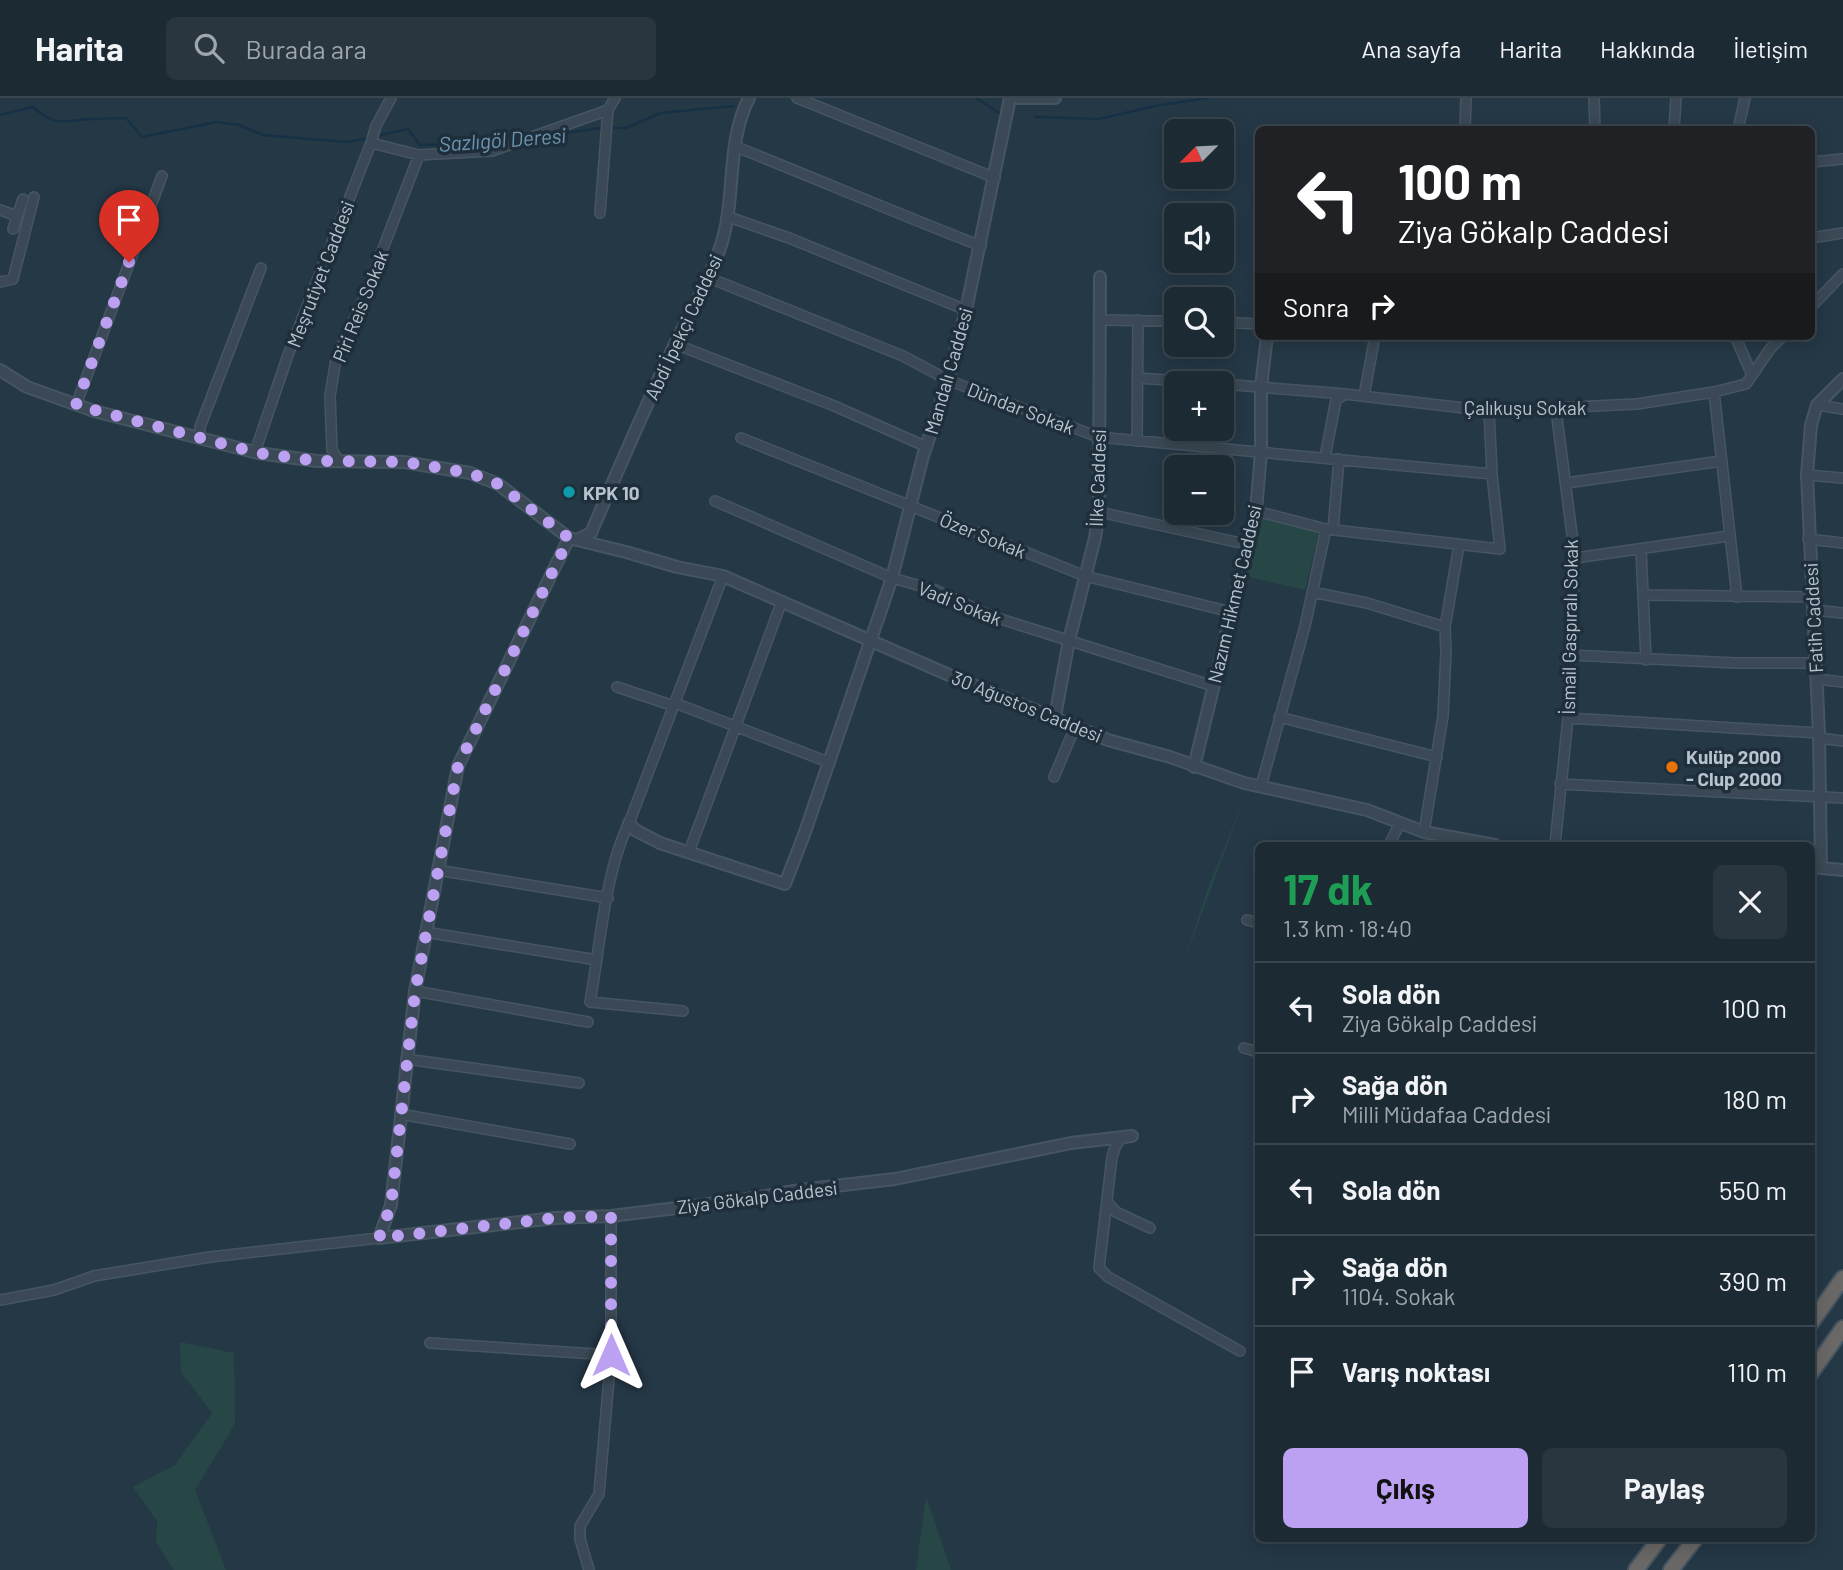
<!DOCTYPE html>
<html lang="tr">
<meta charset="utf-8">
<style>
:root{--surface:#1c2a34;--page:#293640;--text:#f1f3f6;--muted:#a0a7ac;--line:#3a464f;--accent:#bca0f2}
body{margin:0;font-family:Barlow,sans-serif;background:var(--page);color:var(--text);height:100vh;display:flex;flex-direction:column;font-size:26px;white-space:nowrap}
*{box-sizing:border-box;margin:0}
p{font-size:23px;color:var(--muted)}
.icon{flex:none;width:38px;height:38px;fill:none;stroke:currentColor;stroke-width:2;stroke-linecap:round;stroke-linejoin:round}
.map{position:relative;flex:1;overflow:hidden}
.panel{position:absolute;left:1255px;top:744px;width:560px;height:700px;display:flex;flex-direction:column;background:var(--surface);border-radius:10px;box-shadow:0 4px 18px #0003,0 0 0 2px var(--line)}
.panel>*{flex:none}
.banner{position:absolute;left:1255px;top:28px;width:560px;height:214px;border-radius:10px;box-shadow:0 4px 18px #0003,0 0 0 2px var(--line);background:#202124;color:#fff;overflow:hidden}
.needle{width:46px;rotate:246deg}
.fabs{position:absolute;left:1164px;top:21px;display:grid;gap:14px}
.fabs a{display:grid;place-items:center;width:70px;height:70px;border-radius:10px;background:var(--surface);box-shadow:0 4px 18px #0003,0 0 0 2px var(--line);font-size:35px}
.pin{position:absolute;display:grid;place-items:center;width:60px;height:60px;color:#fff;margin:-72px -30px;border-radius:50% 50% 50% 0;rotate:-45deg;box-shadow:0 0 7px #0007}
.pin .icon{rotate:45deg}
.me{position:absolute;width:77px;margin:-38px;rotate:0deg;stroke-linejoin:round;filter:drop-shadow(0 0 5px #0008)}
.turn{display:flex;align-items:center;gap:24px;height:147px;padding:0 28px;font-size:32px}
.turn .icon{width:91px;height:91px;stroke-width:2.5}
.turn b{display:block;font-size:49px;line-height:60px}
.then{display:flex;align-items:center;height:66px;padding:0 28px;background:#0003;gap:14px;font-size:26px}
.round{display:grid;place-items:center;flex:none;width:74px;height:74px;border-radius:10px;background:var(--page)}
.overview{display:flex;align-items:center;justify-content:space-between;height:119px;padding:0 28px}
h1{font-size:42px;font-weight:700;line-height:52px;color:#1e9e55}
.action{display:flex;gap:14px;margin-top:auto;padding:14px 28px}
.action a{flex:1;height:80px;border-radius:10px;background:var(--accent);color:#111;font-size:28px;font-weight:700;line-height:80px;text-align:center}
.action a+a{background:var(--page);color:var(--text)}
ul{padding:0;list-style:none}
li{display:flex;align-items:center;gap:21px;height:91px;padding:0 28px;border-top:2px solid var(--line)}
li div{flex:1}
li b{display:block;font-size:26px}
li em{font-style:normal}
header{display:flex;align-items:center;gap:42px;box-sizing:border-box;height:98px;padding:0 35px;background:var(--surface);border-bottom:2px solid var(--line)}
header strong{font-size:33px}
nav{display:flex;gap:38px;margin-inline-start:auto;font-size:24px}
.search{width:490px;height:63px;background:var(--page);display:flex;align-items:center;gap:18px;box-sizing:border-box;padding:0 24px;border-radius:10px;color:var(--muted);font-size:26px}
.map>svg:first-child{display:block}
</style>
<header>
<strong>Harita</strong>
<div class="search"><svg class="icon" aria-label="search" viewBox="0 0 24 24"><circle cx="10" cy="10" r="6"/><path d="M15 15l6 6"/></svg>Burada ara</div>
<nav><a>Ana sayfa</a><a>Harita</a><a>Hakkında</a><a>İletişim</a></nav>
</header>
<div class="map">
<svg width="1843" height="1472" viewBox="0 0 1843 1472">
<rect width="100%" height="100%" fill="#253846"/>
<path fill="#274746" d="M 1259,419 L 1319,433 L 1305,492 L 1245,478 Z
M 1248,691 L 1183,866 L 1208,790 Z
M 180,1244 L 234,1255 L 235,1326 L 195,1392 L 226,1472 L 174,1472 L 156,1444 L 157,1423 L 133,1389 L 175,1367 L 212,1315 L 181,1274 Z
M 926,1398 L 951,1472 L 916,1472 Z"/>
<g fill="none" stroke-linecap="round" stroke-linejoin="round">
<path stroke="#163146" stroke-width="2.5" d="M 976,0 L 999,15
M 0,17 L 33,9 C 52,25 56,25 80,22 C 95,20 111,21 126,20 L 142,39 L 217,24 L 239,27 L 263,37 L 348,44 L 369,40
M 1035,19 L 1099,21 L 1155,8 L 1208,0
M 549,37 L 602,30 L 626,30 L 661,15 L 734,8
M 376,38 L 408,31 L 420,47 L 472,46 L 514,41"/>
<defs>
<path id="minor" d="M 797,0 L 995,80
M 1594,0 L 1595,32
M 1465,32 L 1466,0
M 1674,32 L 1676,0
M 1738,32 L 1745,0
M 371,45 L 419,57 L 492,53 L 608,12 L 615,0
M 734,48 C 817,81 898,116 981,148
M 1811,64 L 1843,61
M 0,112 L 17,118
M 600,115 L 608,12
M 729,119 L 789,140 L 966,212
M 13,131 L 23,101
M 1811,140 L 1843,135
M 707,179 L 903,258 L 948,282 L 1098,339 L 1492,376
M 0,184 L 13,181 L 34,99
M 1811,209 L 1843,176
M 1100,222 L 1176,223
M 1222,224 L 1258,226
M 1735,238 L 1752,277
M 675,246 L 832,307 L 927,349
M 1138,280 L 1211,285
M 1222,286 L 1345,296 L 1489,313 L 1637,306 L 1714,294 L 1746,286 L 1770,251 L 1783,238
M 1714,294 L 1737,499
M 1364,298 L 1375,238
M 76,307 L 162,78
M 1817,307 L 1843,311
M 200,340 L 200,329 L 261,170
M 741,340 L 1085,478 L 1231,514
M 1137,343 L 1138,222
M 258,355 L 257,348 L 288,257 L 371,45 L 376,28 L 391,0
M 1325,359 L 1336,302 L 1345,296
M 339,363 L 332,352 L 330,298 L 336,261 L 364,200 L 419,57
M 1807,377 L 1843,380
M 1566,385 L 1722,363
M 715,403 L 892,480 L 935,492 L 991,518 L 1213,588
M 1256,413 L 1326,431 L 1500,451 L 1492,376 L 1489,313
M 1099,414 L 1236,444 L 1249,445
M 1333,432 L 1339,361
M 1808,441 L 1843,445
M 1641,452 L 1646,562
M 1575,460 L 1729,438
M 1312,494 L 1367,505 L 1445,529
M 1643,497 L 1813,499
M 1814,512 L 1843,515
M 1571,557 L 1735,565 L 1816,565
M 1816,581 L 1843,584
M 617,589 L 674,608
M 675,605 L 828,664
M 1279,619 L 1437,659
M 1568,620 L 1819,635
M 1819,640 L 1843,643
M 1054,679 L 1075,629
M 1560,686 L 1843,700
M 1261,688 L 1305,528 L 1326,431
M 1424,734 L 1443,618 L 1446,553 L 1445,529 L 1459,447
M 1389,747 L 1400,725
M 1555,747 L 1568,620 L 1575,460 L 1556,312
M 689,754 L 782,503
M 437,772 L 608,800
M 1247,822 L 1258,825
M 425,834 L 597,862
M 415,893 L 588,924
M 683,913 L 590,904 C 600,849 605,773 629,725 L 723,478
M 1244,950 L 1258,954
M 406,961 L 579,985
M 400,1016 L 570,1046
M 1122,1040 L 1116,1047 L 1112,1059 L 1099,1170 L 1108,1179 L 1240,1253
M 1108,1105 L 1116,1114 L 1150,1130
M 0,1202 L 54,1192 L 94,1178 L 210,1159 L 379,1140
M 430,1245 L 611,1257
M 589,1472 L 580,1441 L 580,1428 L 599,1396 L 611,1257 L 611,1118"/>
<path id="tertiary" d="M 1018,0 L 1055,0
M 0,272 L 27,289 L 94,313 L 258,355 L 317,363 L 404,364 L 470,375 L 498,386 L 569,440 L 626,454 L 677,469 L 723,478 L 949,577 L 1108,642 L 1170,659 L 1244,685 L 1367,712 L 1424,734 L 1495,747
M 569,440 L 458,668 L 415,893 L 391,1107 L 379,1140 L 555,1120 L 611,1118 L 742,1102 L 800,1092 L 895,1081 L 1071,1045 L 1132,1038
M 577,442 L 591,435 C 618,372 645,309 675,246 C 690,215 709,183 720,150 C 737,101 725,47 749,0
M 1055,619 L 1069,542 L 1095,440 L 1099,414 L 1100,179
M 1194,669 L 1256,413 L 1261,354 L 1261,289 L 1267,238
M 629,725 L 635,732 L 660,745 L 785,786 L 805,734 L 892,480 L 923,358 L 948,282 L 966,212 L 1010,0
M 1811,769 L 1843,772
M 1821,770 L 1819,635 L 1807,377 L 1811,327 L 1817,307 L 1843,281"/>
<path id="trunk" d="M 1811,1225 L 1843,1180
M 1811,1275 L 1843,1230
M 1636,1472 L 1660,1440
M 1671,1472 L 1696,1440"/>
</defs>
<use href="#minor" stroke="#465562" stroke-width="12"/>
<use href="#tertiary" stroke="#465562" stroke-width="14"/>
<use href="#trunk" stroke="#445460" stroke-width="18"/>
<use href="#minor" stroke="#3a4955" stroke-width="9"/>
<use href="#tertiary" stroke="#3a4955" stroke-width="10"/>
<use href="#trunk" stroke="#6a6866" stroke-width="14"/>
</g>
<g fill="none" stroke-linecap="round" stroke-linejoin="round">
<path stroke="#bca0f2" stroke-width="12" stroke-dasharray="0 21.6" d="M 129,164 L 76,307 L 258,355 L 317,363 L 404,364 L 470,375 L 498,386 L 569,440 L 458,668 L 415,894 L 391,1107 L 379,1140 L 555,1120 L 611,1118 L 611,1257"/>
</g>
<circle fill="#0f9aa8" stroke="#1e2e3b" stroke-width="2.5" cx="569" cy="394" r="7"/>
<circle fill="#e8710a" stroke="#1e2e3b" stroke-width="2.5" cx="1672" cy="669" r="7"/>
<g text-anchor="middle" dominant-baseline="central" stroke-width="7" stroke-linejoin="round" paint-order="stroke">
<g font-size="19" fill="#b7c4cf" stroke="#1e2e3b">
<text transform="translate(320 176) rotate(-69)">Meşrutiyet Caddesi</text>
<text transform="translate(360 208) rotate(-68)">Piri Reis Sokak</text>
<text transform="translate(683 229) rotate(-65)">Abdi İpekçi Caddesi</text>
<text transform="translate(948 273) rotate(-74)">Mandalı Caddesi</text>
<text x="1525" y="309">Çalıkuşu Sokak</text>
<text transform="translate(1021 310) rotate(21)">Dündar Sokak</text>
<text transform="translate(1097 380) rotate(-88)">İlke Caddesi</text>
<text transform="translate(983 437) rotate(22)">Özer Sokak</text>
<text transform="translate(1234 496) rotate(-77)">Nazım Hikmet Caddesi</text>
<text transform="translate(960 505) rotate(22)">Vadi Sokak</text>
<text transform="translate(1813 520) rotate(-93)">Fatih Caddesi</text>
<text transform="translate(1569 529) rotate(-89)">İsmail Gaspıralı Sokak</text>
<text transform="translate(1027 608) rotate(22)">30 Ağustos Caddesi</text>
<text transform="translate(757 1099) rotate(-7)">Ziya Gökalp Caddesi</text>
</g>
<g font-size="19" font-weight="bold" fill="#b7c4cf" stroke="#1e2e3b" text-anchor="start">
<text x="583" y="394">KPK 10</text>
<text x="1686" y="658">Kulüp 2000<tspan x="1686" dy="22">- Clup 2000</tspan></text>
</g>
<g font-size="21" font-style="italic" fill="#6d95b1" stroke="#1e2e3b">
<text transform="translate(502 41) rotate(-4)">Sazlıgöl Deresi</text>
</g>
</g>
</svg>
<div class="fabs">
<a><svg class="needle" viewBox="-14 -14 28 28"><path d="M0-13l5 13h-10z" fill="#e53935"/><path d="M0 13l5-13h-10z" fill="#a0a7ac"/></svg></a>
<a><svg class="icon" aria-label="sound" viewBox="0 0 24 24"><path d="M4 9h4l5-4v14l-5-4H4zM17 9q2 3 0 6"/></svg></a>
<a><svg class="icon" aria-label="search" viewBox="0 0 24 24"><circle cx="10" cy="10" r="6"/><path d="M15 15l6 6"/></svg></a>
<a>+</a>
<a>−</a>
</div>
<div class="pin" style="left:129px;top:164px;background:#d93025"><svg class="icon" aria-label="arrive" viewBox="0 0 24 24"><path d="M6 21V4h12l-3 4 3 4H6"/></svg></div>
<svg class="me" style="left:611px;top:1257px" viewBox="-20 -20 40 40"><path d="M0-17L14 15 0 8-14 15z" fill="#bca0f2" stroke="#fff" stroke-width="4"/></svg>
<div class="banner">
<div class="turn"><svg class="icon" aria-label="left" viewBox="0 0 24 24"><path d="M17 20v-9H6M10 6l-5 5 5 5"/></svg><div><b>100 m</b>Ziya Gökalp Caddesi</div></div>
<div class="then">Sonra<svg class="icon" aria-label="right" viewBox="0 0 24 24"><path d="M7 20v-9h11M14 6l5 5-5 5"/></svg></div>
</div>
<section class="panel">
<div class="overview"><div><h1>17 dk</h1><p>1.3 km · 18:40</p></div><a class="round"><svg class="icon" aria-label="close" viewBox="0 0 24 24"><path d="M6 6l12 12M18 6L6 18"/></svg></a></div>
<ul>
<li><svg class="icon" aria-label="left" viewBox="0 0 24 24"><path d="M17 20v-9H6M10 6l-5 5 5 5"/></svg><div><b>Sola dön</b><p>Ziya Gökalp Caddesi</p></div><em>100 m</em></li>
<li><svg class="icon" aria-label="right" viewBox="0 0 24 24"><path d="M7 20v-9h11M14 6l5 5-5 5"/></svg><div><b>Sağa dön</b><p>Milli Müdafaa Caddesi</p></div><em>180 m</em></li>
<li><svg class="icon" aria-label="left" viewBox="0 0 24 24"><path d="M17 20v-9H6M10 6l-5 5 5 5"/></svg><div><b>Sola dön</b></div><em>550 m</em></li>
<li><svg class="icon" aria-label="right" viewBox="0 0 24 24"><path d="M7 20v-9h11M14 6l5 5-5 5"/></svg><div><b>Sağa dön</b><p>1104. Sokak</p></div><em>390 m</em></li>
<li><svg class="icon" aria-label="arrive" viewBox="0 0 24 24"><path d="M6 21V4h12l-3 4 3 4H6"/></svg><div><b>Varış noktası</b></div><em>110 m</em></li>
</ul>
<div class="action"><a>Çıkış</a><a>Paylaş</a></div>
</section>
</div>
